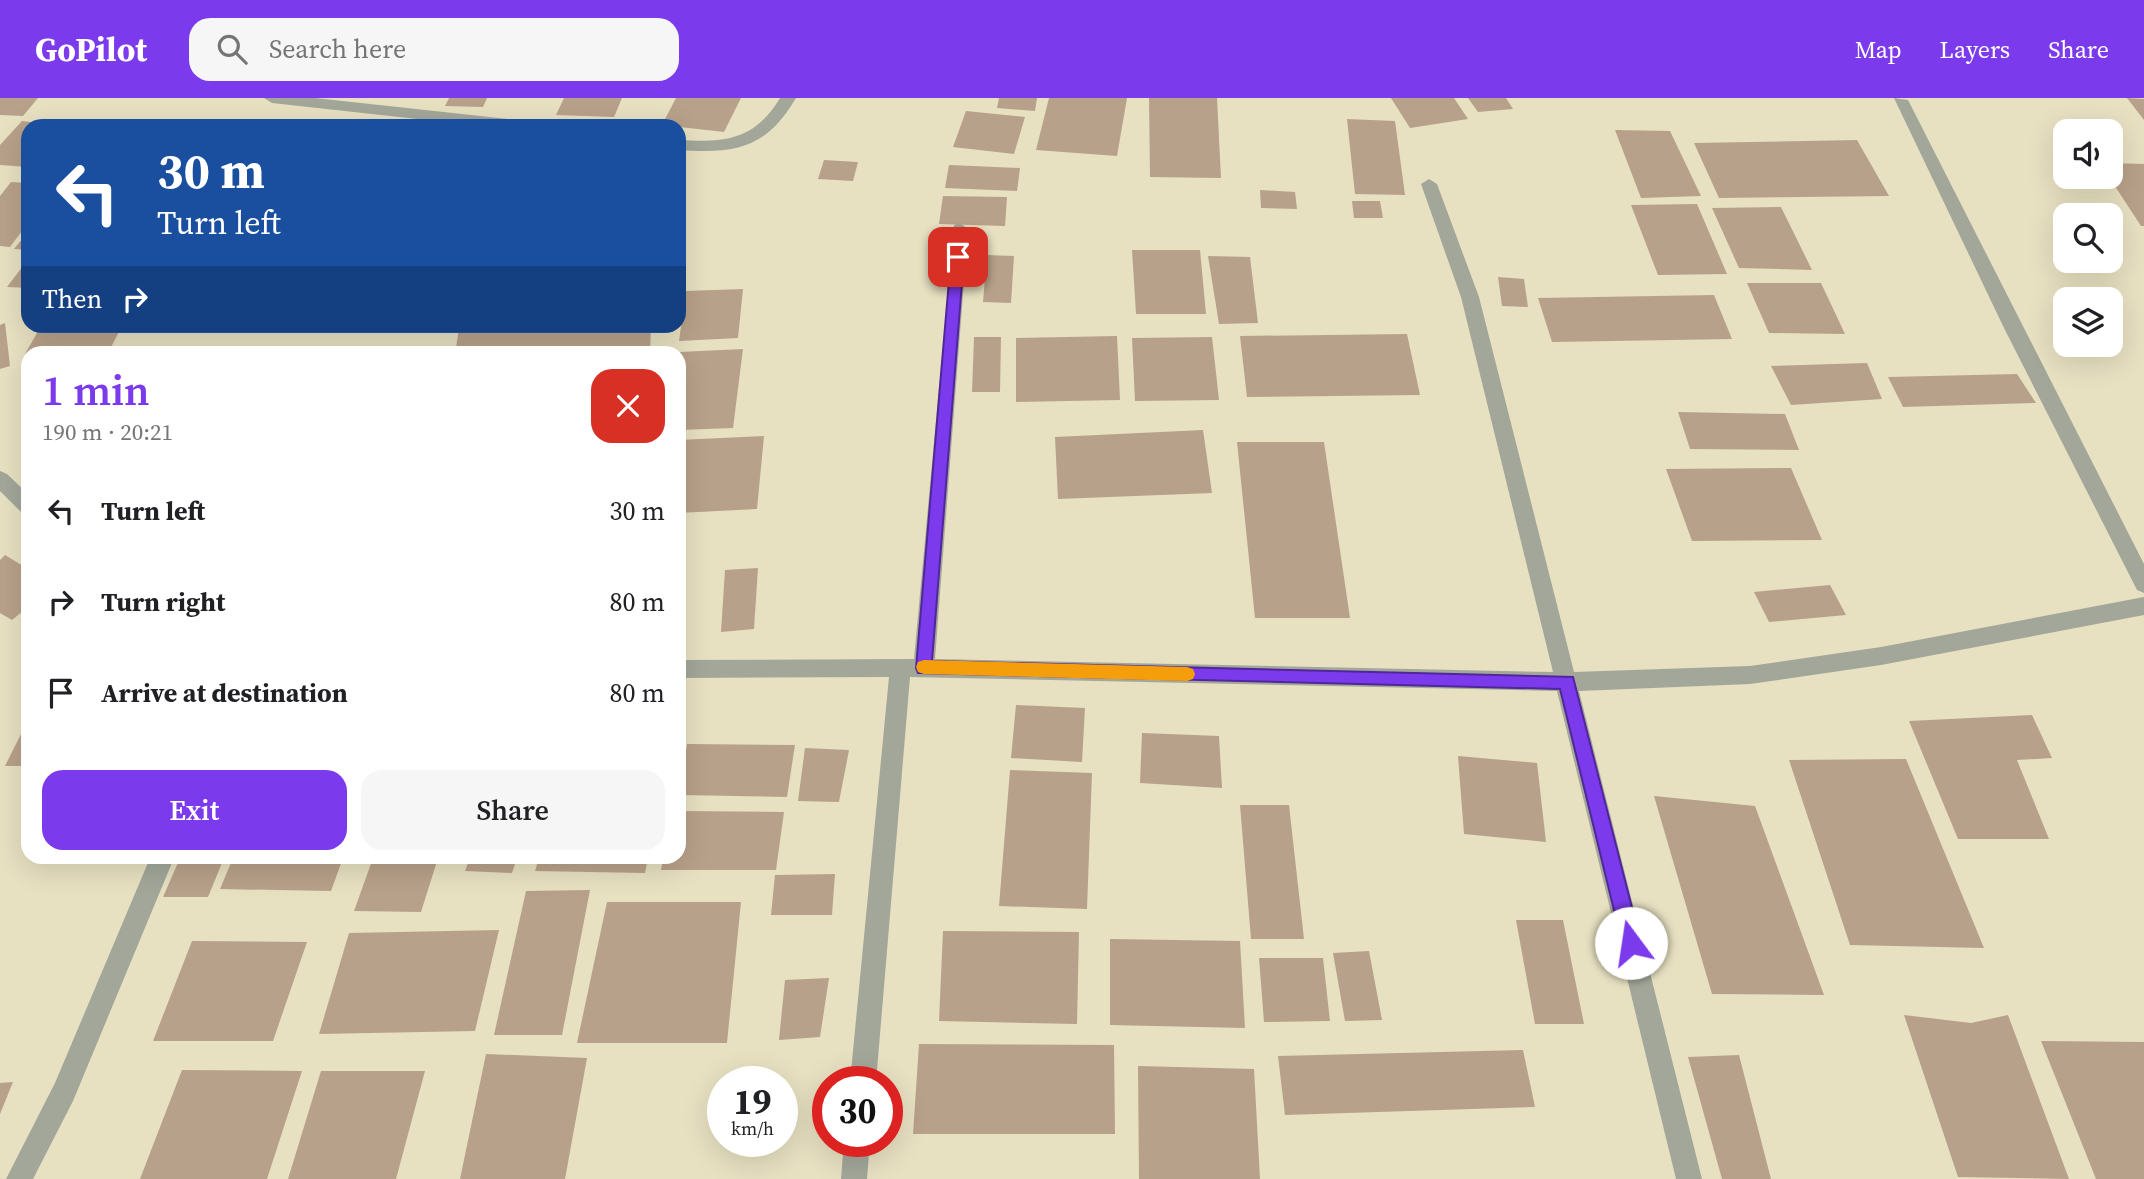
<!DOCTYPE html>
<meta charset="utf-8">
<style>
:root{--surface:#fff;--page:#f6f6f6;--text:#202124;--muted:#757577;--accent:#7c3aed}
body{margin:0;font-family:"Source Serif 4",serif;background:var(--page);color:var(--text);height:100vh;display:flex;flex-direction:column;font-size:26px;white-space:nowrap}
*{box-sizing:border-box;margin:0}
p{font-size:23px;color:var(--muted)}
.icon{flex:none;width:38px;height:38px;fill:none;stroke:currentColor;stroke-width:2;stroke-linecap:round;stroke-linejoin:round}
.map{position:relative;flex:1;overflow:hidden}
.sheet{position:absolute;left:21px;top:248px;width:665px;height:518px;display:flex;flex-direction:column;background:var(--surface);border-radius:21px;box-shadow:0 7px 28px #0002}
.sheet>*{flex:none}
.guide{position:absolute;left:21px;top:21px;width:665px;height:214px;border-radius:21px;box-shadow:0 7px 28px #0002;background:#1a4fa0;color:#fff;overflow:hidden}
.fabs{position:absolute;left:2053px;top:21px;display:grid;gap:14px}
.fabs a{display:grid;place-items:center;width:70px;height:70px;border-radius:14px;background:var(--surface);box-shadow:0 7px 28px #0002;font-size:35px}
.speed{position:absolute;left:707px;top:968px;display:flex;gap:14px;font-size:35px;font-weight:700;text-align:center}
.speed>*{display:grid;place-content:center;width:91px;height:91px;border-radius:50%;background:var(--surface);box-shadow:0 7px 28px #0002;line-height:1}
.speed small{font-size:18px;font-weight:400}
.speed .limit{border:10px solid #d22;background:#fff;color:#111}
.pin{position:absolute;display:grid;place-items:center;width:60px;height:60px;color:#fff;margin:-30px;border-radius:14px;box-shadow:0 4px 10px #0006}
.me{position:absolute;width:77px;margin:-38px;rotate:346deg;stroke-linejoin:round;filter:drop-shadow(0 0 5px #0008)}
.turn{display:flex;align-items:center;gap:24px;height:147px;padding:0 21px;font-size:32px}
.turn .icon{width:91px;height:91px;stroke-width:2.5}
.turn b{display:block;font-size:49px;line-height:60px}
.then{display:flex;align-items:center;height:66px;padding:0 21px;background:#0003;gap:14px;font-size:26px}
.round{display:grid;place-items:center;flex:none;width:74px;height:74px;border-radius:21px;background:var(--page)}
.head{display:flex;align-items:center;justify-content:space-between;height:119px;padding:0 21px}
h1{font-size:42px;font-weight:600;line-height:52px;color:var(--accent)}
.cta{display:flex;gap:14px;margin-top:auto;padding:14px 21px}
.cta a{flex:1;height:80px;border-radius:21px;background:var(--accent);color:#fff;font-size:28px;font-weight:600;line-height:80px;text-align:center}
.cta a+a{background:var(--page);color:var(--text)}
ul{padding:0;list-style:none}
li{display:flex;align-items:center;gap:21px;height:91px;padding:0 21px}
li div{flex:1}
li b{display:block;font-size:26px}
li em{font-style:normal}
header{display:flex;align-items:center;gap:42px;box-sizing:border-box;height:98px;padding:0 35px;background:var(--accent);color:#fff}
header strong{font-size:33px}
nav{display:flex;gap:38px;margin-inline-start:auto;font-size:24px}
.search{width:490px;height:63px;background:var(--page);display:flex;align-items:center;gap:18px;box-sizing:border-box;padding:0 24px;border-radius:21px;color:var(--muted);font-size:26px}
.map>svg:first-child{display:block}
</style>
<header>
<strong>GoPilot</strong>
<div class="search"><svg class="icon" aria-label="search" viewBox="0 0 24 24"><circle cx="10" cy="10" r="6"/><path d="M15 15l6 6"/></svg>Search here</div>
<nav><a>Map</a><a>Layers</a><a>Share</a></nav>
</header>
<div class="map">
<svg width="2144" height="1081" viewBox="0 0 2144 1081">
<rect width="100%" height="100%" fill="#e7e0c1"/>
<path fill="#b8a18a" d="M 0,0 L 38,0 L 23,18 L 0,17 Z
M 449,0 L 487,0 L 483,9 L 445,8 Z
M 564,0 L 622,0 L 614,19 L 556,17 Z
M 676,0 L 741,0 L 724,34 L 662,27 Z
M 999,0 L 1037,0 L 1035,13 L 997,10 Z
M 1049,0 L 1127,0 L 1117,58 L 1036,52 Z
M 1149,0 L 1217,0 L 1221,80 L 1150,79 Z
M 1391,0 L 1454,0 L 1468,21 L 1410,30 Z
M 1468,0 L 1506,0 L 1513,11 L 1478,14 Z
M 2127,0 L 2144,1 L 2144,22 Z
M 966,13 L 1025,19 L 1014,56 L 953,49 Z
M 1347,21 L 1395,23 L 1405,97 L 1355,96 Z
M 22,23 L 63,28 L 28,28 L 28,69 L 0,67 L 0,47 Z
M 1615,32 L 1670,33 L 1701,98 L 1641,100 Z
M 1857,42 L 1889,98 L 1719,100 L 1694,45 Z
M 824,62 L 858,64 L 853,83 L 818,81 Z
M 2110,65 L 2144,66 L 2144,128 L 2141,128 L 2109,79 Z
M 949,67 L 1020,70 L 1017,93 L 945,90 Z
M 11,84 L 28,85 L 28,125 L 10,149 L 0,148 L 0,98 Z
M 1260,92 L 1295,94 L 1297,111 L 1261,110 Z
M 943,98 L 1007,99 L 1005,128 L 939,126 Z
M 1352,103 L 1380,103 L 1383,120 L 1354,120 Z
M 1697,106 L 1727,176 L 1658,177 L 1631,107 Z
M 1781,109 L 1812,172 L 1739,170 L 1712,110 Z
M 28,134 L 28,152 L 14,151 Z
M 1132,152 L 1200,152 L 1206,216 L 1136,216 Z
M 987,157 L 1014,158 L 1011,205 L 983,204 Z
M 1208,158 L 1250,159 L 1258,225 L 1219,226 Z
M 26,164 L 28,190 L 7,189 Z
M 1498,179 L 1524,181 L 1528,209 L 1502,208 Z
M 1747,185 L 1821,185 L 1845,236 L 1769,235 Z
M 743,191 L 738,240 L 679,243 L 686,193 Z
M 1714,197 L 1732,241 L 1552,244 L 1538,200 Z
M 5,225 L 10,268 L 0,271 L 0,227 Z
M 41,228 L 122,228 L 108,255 L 25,256 Z
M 489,228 L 651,228 L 650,256 L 455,256 L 459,231 Z
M 1407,236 L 1420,297 L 1247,299 L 1240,238 Z
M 1117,238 L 1120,302 L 1016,304 L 1016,240 Z
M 974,239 L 1001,239 L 1000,294 L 972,294 Z
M 1212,239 L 1219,302 L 1135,303 L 1132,240 Z
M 743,251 L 733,330 L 679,332 L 679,254 Z
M 1867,265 L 1882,301 L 1791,307 L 1771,268 Z
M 2017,276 L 2036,305 L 1903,309 L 1888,279 Z
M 1678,314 L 1785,316 L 1799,352 L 1690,351 Z
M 1203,332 L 1212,395 L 1058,401 L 1055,339 Z
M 764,338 L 757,411 L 679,415 L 679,342 Z
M 1237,344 L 1324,344 L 1350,520 L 1255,520 Z
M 1791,370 L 1822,442 L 1692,443 L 1666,371 Z
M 5,457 L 28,471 L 28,509 L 12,522 L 0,515 L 0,462 Z
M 758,470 L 754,531 L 721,534 L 725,472 Z
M 1830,487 L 1846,517 L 1769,524 L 1754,494 Z
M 1016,607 L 1085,610 L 1082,664 L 1011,660 Z
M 2032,617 L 2052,660 L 2017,662 L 2049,741 L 1958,741 L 1909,623 Z
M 28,622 L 28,668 L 5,668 Z
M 1142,635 L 1219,638 L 1222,690 L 1140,685 Z
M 687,646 L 795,647 L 787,699 L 679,697 Z
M 805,650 L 849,652 L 839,704 L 798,703 Z
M 1458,658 L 1537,665 L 1546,744 L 1464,736 Z
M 1906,661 L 1984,850 L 1850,847 L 1789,662 Z
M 1010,672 L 1092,675 L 1087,811 L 999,808 Z
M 1654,698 L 1755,708 L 1824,897 L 1712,896 Z
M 1240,707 L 1289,707 L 1304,841 L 1251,841 Z
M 679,713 L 784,714 L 776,772 L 661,772 L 663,760 L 679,760 Z
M 180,760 L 224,760 L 208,799 L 163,799 Z
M 233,760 L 343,760 L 331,793 L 220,791 Z
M 373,760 L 438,760 L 421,814 L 354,813 Z
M 470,760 L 517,760 L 512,775 L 465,773 Z
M 539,760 L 648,760 L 645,775 L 535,773 Z
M 835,776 L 832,817 L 771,817 L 775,777 Z
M 590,792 L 562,937 L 494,937 L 526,793 Z
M 607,804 L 741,804 L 727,945 L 577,945 Z
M 1516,822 L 1563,822 L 1584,926 L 1535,926 Z
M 499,832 L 475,933 L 319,936 L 349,835 Z
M 943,833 L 1079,834 L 1077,926 L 939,923 Z
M 1110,841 L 1240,843 L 1245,930 L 1110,927 Z
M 192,843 L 307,844 L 273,943 L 153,943 Z
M 1369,853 L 1382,922 L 1345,923 L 1333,855 Z
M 1259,860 L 1323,860 L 1330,923 L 1264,924 Z
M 829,880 L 820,939 L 779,942 L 785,882 Z
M 1904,917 L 1971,925 L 2008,917 L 2069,1081 L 1958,1079 Z
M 2041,943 L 2144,944 L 2144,1081 L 2096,1081 Z
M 919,946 L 1114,947 L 1115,1036 L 913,1036 Z
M 1523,952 L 1535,1009 L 1285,1017 L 1278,958 Z
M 486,956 L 587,960 L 565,1081 L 460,1081 Z
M 1739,957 L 1771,1081 L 1722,1081 L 1688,959 Z
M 1138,968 L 1254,971 L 1260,1081 L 1139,1081 Z
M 182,972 L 302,973 L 267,1081 L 140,1081 Z
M 321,973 L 425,973 L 396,1081 L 288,1081 Z
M 13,984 L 0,1016 L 0,985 Z"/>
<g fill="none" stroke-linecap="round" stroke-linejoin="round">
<path fill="#a2a79a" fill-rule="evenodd" d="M 264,0 L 315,0 L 525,23 L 533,28 L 481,28 L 272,5 Z
M 780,0 L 796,0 C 766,51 735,56 679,52 L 679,42 C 725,45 755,42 780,0 Z
M 1894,0 L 1908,2 L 2144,466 L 2144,495 L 2137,492 L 2004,230 Z
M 1429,81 L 1437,86 L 1479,199 L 1574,574 L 1750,568 L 1881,549 L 2144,499 L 2144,517 L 1881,567 L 1750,586 L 1579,593 L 1702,1081 L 1676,1081 L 1557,593 L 910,579 L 876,984 L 850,984 L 889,579 L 679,580 L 679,562 L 914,561 L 954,127 L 960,125 L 968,131 L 935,561 L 1553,574 L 1461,199 L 1421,86 Z
M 0,373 L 7,376 L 28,396 L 28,416 L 21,414 L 0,393 Z
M 150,760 L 174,760 L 73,1003 L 33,1081 L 6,1081 L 55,985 Z
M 844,1043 L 870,1043 L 867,1081 L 841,1081 Z"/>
</g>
<path fill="#7c3aed" stroke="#51269a" stroke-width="2" d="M 958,154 L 964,159 L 932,563 L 1573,579 L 1641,845 L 1638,852 L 1631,855 L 1625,852 L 1622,845 L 1560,591 L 918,575 L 916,570 L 951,159 Z"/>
<path fill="#f59e0b" d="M 924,562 L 1187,569 L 1193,571 L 1195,576 L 1193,581 L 1187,583 L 924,576 L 918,574 L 916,569 L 918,564 Z"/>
</svg>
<div class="fabs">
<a><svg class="icon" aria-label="sound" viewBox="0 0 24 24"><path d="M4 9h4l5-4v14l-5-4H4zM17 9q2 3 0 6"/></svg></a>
<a><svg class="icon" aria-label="search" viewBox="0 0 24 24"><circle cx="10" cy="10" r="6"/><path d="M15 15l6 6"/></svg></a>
<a><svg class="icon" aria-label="layers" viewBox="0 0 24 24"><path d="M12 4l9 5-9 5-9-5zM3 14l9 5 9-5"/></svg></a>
</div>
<div class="speed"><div>19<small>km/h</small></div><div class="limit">30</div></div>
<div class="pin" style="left:958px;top:159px;background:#d93025"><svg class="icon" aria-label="arrive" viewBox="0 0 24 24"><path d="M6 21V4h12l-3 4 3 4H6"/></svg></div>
<svg class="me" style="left:1631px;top:845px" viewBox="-20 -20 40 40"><circle r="19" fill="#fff"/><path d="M0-13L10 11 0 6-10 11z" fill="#7c3aed"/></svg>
<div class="guide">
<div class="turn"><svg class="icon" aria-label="left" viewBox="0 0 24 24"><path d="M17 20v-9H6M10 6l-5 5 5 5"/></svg><div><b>30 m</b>Turn left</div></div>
<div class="then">Then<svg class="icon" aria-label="right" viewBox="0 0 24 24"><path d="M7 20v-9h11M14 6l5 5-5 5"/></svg></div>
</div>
<section class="sheet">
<div class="head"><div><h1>1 min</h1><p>190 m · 20:21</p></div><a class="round" style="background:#d93025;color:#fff"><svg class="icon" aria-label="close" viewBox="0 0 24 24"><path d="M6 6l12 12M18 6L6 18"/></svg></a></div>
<ul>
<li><svg class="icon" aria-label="left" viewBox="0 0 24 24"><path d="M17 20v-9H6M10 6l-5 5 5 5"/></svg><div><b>Turn left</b></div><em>30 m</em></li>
<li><svg class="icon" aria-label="right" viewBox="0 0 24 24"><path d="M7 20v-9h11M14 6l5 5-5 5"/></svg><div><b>Turn right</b></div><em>80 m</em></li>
<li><svg class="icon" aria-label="arrive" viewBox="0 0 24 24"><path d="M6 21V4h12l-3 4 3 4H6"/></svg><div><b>Arrive at destination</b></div><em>80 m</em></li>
</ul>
<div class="cta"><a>Exit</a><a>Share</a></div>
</section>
</div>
